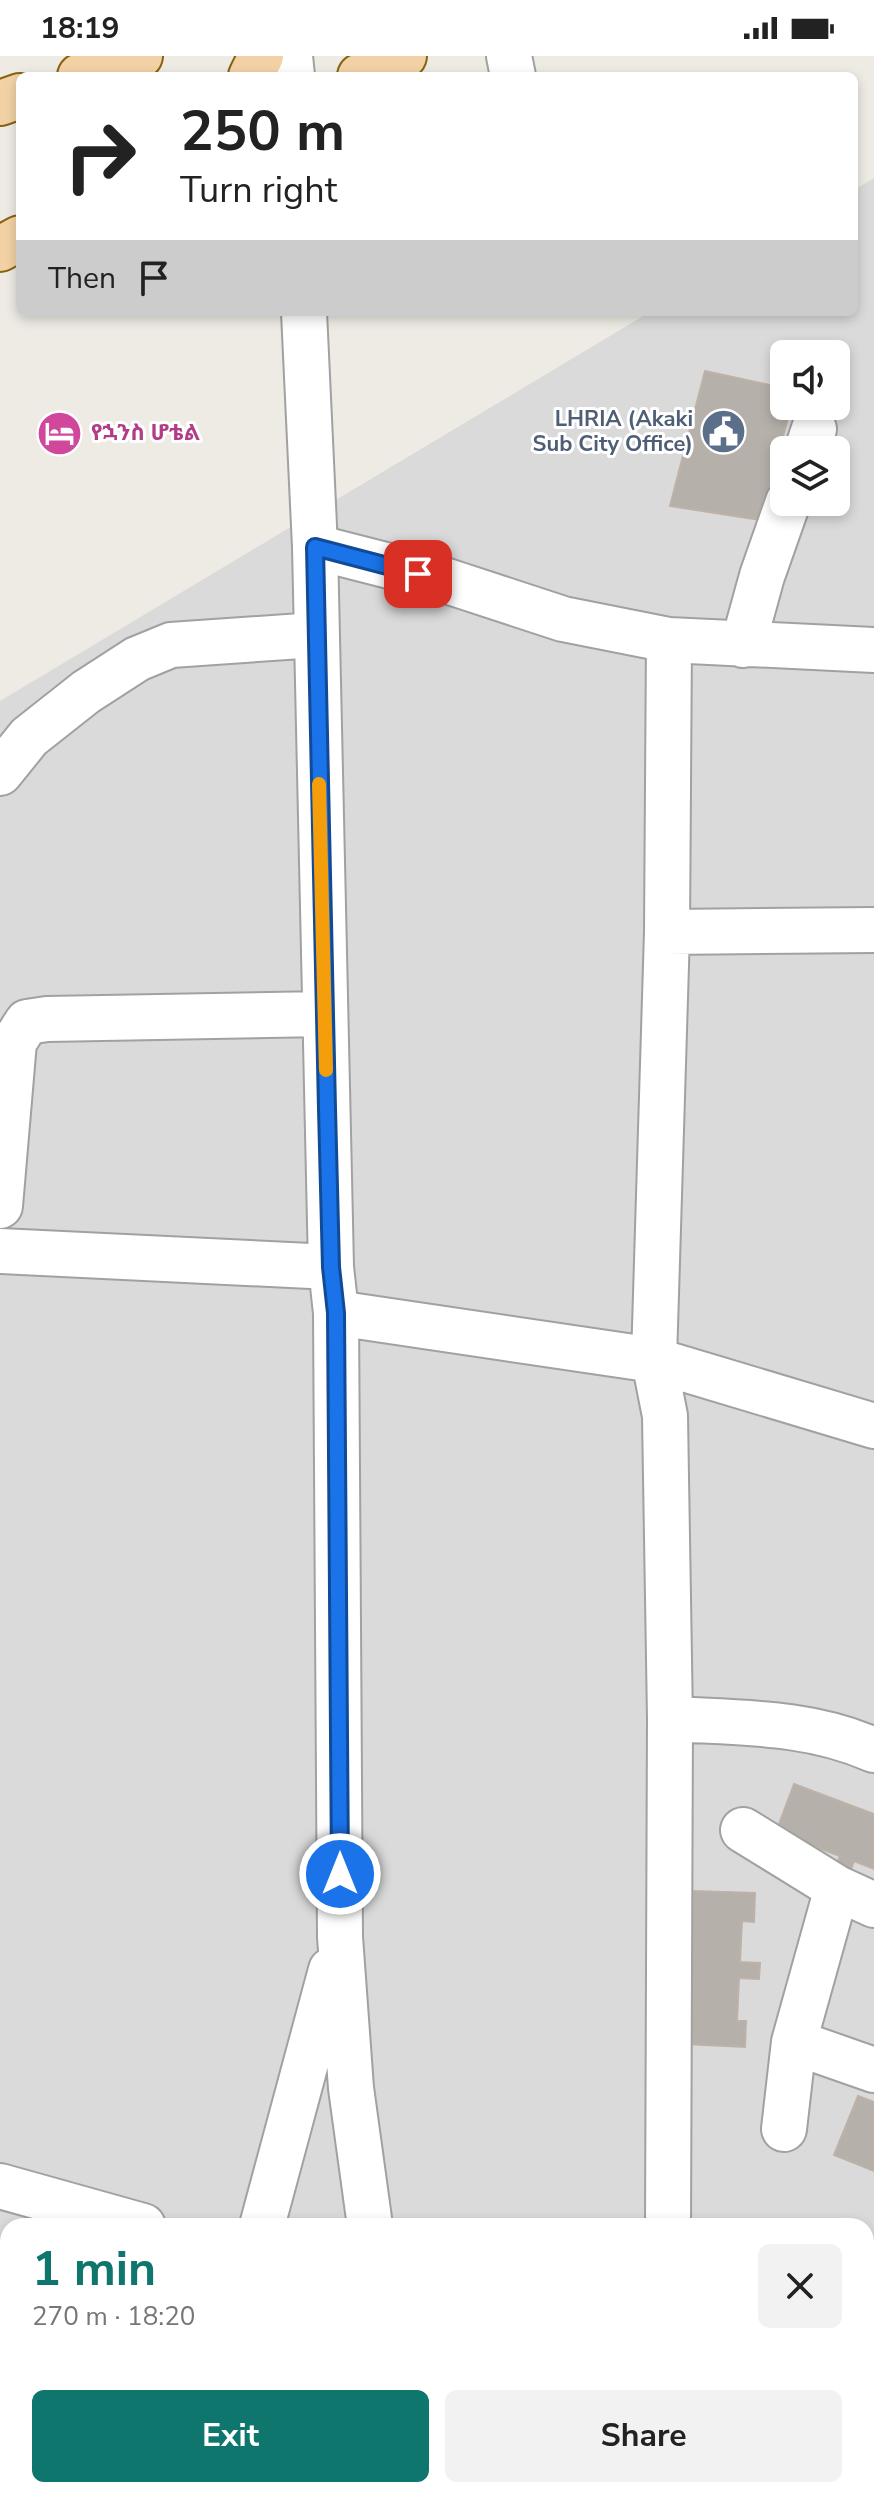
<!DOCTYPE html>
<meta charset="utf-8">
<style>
:root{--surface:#fff;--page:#f2f2f2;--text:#222;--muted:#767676;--accent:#0f766e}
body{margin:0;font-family:"Nunito Sans","Noto Sans Ethiopic",sans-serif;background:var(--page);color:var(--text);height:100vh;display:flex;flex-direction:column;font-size:30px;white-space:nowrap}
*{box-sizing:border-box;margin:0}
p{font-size:26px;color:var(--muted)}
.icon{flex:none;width:44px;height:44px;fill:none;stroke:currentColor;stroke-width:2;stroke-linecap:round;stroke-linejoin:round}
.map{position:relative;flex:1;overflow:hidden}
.panel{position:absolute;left:0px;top:2162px;width:874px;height:280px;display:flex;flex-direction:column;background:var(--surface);border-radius:24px 24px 0 0;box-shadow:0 4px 12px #0003}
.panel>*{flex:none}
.top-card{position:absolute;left:16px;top:16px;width:842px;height:244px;border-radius:12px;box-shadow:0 4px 12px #0003;background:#fff;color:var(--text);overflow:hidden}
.buttons{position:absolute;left:770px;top:284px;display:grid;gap:16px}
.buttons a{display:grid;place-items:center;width:80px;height:80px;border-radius:12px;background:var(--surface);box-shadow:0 4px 12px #0003;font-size:40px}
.pin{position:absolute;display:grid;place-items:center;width:68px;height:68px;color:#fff;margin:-34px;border-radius:16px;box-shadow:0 4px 12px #0006}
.me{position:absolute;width:88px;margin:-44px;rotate:0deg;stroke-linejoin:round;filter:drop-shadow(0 0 6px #0008)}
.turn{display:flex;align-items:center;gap:28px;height:168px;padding:0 32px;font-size:36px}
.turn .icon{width:104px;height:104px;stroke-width:2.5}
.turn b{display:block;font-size:56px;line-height:68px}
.then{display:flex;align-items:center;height:76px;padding:0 32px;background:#0003;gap:16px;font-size:30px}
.round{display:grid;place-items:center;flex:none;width:84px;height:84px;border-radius:12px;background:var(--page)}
.overview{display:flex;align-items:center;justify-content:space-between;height:136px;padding:0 32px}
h1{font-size:48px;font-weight:700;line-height:60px;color:var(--accent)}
.primary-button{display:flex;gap:16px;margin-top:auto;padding:16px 32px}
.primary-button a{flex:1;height:92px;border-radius:12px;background:var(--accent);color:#fff;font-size:32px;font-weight:700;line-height:92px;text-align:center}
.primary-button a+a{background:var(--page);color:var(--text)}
.status{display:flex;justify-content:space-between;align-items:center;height:56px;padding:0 40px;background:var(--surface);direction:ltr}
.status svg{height:22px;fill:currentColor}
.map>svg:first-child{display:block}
</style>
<div class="status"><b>18:19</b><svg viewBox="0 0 49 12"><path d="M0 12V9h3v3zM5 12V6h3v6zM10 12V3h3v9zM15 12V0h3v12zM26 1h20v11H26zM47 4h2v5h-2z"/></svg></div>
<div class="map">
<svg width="874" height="2442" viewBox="0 0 874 2442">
<rect width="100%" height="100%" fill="#edebe4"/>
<path fill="#dbdada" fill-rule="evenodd" d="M 874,122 L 874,2442 L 0,2442 L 0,645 L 650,256 L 854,256 L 854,134 ZM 784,298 L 836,298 L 836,350 L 784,350 ZM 784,394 L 836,394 L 836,446 L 784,446 ZM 8,2170 L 866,2170 L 866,2434 L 8,2434 Z"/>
<path fill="#b6b0aa" stroke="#beb2a8" stroke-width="2" d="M 705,315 L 784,332 L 784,350 L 791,350 L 761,464 L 670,450 Z
M 794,1728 L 874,1758 L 874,1813 L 854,1805 L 847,1825 L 832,1819 L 840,1800 L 800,1785 L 773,1784 Z
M 693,1835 L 755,1837 L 754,1866 L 742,1865 L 740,1906 L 760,1907 L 759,1923 L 739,1922 L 737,1965 L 746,1965 L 745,1991 L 685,1988 Z
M 858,2040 L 874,2046 L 874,2115 L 834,2099 Z"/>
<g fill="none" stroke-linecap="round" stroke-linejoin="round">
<defs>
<path id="minor" d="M 290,0 L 292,20
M 509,0 L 513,20
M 304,256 L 315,491 L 331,1211 L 336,1257 L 340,1881 L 351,2032 L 370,2170
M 807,394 L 814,373
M 315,491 L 444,524 L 563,563 L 669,584 L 874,594
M 743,589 L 762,520 L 788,446
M 0,717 L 29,681 L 86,636 L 137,603 L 171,589 L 316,579
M 667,876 L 874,874
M 0,1150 L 14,986 L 27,966 L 47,963 L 324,958
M 0,1195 L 331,1211
M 336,1257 L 654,1304 L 874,1370
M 670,1663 C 741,1667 808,1665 874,1694
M 743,1774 L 837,1832 L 874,1849
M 794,1986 L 874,2014
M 784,2073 L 794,1986 L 837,1832
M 0,2130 L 143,2170
M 262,2170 L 331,1914
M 668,2170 L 670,1663 L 665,1360 L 654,1304 L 667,876 L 669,584
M 0,2373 L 8,2342
M 866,2395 L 874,2399
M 445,2434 L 448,2442
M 192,2442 L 194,2434"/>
<path id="major" d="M 80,20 L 140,0
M 251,20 L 261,0
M 360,20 L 404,0
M 0,47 L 20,40
M 0,193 L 20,182"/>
</defs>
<use href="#minor" stroke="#a1a1a1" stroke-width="48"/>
<use href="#major" stroke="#88620f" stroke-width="48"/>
<use href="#minor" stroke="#fff" stroke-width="44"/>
<use href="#major" stroke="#f2d2a5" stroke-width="44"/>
</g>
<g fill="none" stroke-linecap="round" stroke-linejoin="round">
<defs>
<path id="route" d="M 340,1818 L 336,1257 L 331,1211 L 327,1053 L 315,491 L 418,518"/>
</defs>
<use href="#route" stroke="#114b97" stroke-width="20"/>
<use href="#route" stroke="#1a73e8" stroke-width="14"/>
<path stroke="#f59e0b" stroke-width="14" d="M 319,728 L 326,1014"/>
</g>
<defs>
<symbol id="civic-disc" viewBox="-11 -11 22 22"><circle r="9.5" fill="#5c6f8a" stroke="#fff"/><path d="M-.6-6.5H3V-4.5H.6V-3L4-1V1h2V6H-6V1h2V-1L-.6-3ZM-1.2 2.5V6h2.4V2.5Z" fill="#fff"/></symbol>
<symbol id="hotel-disc" viewBox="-11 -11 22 22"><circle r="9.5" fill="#d1479c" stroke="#fff"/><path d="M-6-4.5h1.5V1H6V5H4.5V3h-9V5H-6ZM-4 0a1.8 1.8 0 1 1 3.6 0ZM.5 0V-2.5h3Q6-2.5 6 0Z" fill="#fff"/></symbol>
</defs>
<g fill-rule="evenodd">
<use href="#civic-disc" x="698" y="350" width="51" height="51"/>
<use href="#hotel-disc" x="34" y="352" width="51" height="51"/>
</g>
<g text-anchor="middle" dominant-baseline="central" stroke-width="6" stroke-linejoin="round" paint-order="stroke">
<g font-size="22" font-weight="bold" fill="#4e5e75" stroke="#fff" text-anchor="end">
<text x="693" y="363">LHRIA (Akaki<tspan x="693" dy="25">Sub City Office)</tspan></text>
</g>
<g font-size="22" font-weight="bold" fill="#b23c85" stroke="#fff" text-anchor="start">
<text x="91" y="377">የኋንስ ሆቴል</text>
</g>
</g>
</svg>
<div class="buttons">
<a><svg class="icon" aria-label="sound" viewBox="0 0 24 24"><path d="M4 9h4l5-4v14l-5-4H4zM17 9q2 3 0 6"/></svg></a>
<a><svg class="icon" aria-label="layers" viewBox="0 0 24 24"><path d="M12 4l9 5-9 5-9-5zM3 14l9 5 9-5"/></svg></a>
</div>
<div class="pin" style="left:418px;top:518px;background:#d93025"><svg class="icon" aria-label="arrive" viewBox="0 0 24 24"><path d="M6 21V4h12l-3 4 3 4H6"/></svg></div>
<svg class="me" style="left:340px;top:1818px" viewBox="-20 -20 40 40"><circle r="17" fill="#1a73e8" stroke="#fff" stroke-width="3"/><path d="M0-11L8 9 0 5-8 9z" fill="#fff"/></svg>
<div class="top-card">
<div class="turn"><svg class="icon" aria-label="right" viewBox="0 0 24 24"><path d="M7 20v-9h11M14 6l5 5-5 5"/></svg><div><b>250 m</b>Turn right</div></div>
<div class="then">Then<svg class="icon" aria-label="arrive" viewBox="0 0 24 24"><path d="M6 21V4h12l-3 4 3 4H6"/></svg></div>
</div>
<section class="panel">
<div class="overview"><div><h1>1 min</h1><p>270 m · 18:20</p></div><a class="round"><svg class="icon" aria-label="close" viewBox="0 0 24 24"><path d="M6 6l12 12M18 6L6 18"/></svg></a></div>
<div class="primary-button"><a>Exit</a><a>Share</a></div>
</section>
</div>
